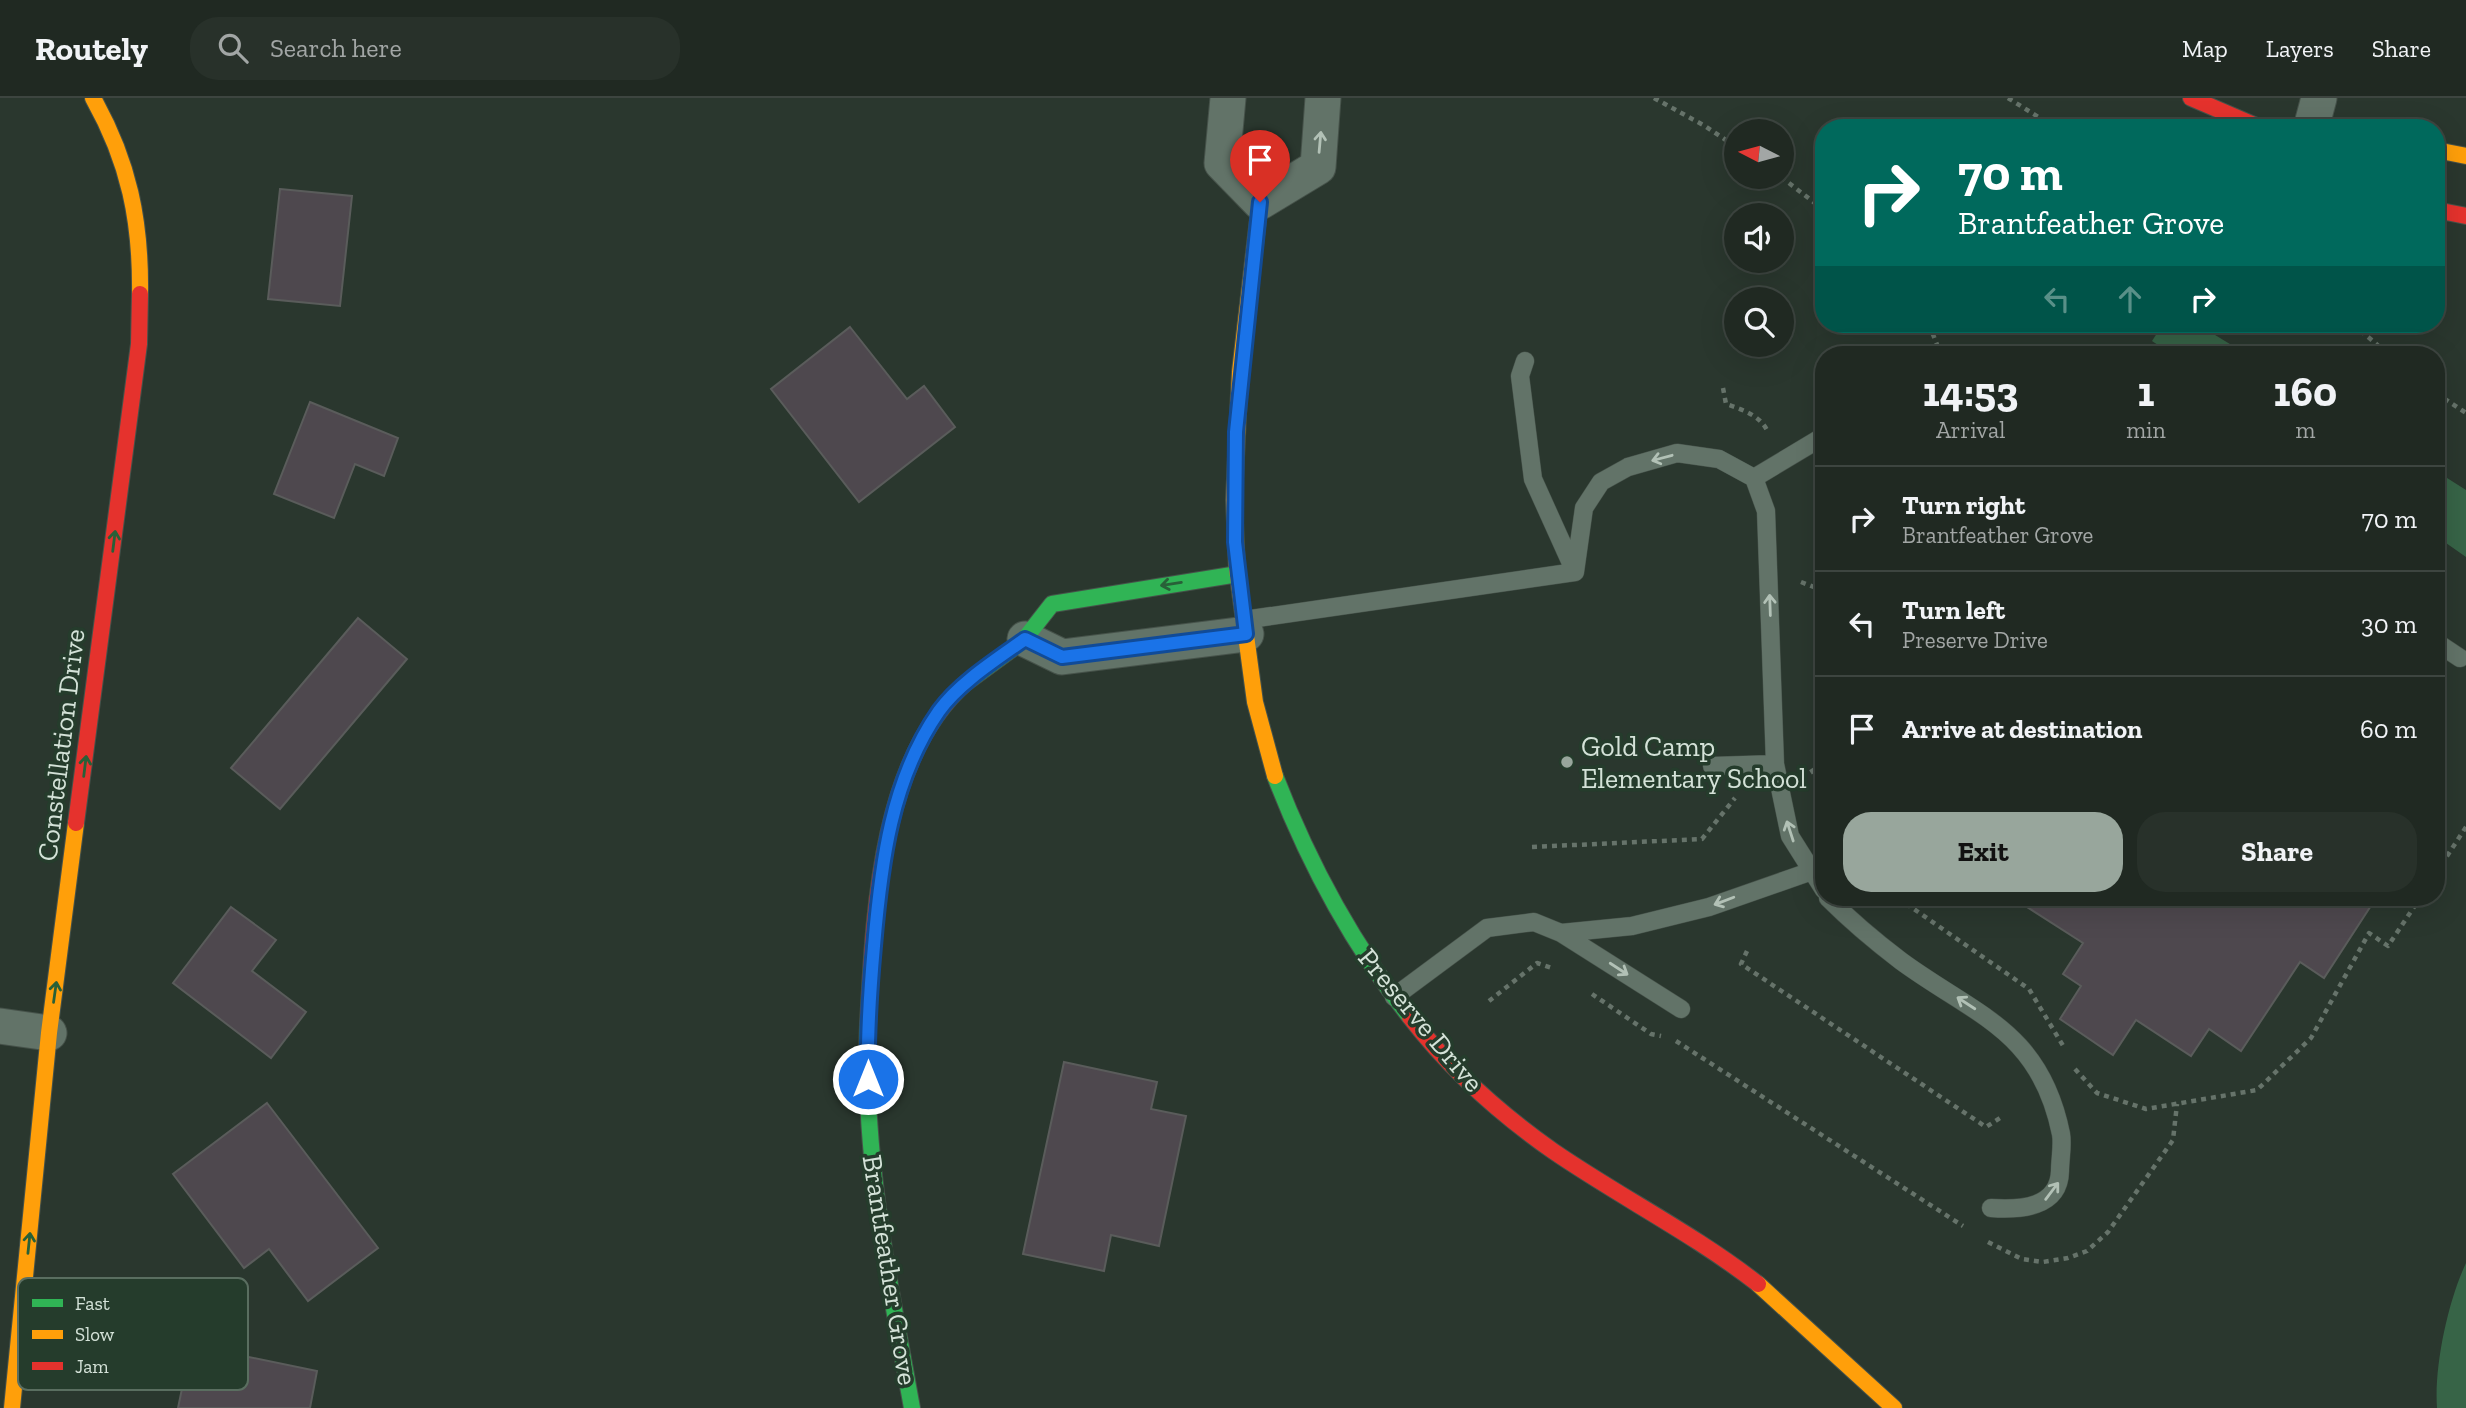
<!DOCTYPE html>
<style>
:root{--surface:#202922;--page:#28312a;--text:#f1f3f6;--muted:#a2a6a5;--line:#3d4540;--accent:#98a69c}
body{margin:0;font-family:"Zilla Slab",serif;background:var(--page);color:var(--text);height:100vh;display:flex;flex-direction:column;font-size:26px;white-space:nowrap}
*{box-sizing:border-box;margin:0}
p{font-size:23px;color:var(--muted)}
.icon{flex:none;width:38px;height:38px;fill:none;stroke:currentColor;stroke-width:2;stroke-linecap:round;stroke-linejoin:round}
.map{position:relative;flex:1;overflow:hidden}
.drawer{position:absolute;left:1815px;top:248px;width:630px;height:560px;display:flex;flex-direction:column;background:var(--surface);border-radius:28px;box-shadow:0 7px 28px #0002,0 0 0 2px var(--line)}
.drawer>*{flex:none}
.top-card{position:absolute;left:1815px;top:21px;width:630px;height:214px;border-radius:28px;box-shadow:0 7px 28px #0002,0 0 0 2px var(--line);background:#00695c;color:#fff;overflow:hidden}
.needle{width:46px;rotate:276deg}
.controls{position:absolute;left:1724px;top:21px;display:grid;gap:14px}
.controls a{display:grid;place-items:center;width:70px;height:70px;border-radius:50%;background:var(--surface);box-shadow:0 7px 28px #0002,0 0 0 2px var(--line);font-size:35px}
.pin{position:absolute;display:grid;place-items:center;width:60px;height:60px;color:#fff;margin:-72px -30px;border-radius:50% 50% 50% 0;rotate:-45deg;box-shadow:0 0 7px #0007}
.pin .icon{rotate:45deg}
.me{position:absolute;width:77px;margin:-38px;rotate:0deg;stroke-linejoin:round;filter:drop-shadow(0 0 5px #0008)}
.turn{display:flex;align-items:center;gap:24px;height:147px;padding:0 28px;font-size:32px}
.turn .icon{width:91px;height:91px;stroke-width:2.5}
.turn b{display:block;font-size:49px;line-height:60px}
.lanes{display:flex;align-items:center;height:66px;padding:0 28px;background:#0003;justify-content:center;gap:35px;direction:ltr}
.lanes .off{opacity:.35}
.eta{display:flex;justify-content:space-evenly;align-items:center;height:119px;text-align:center}
.eta b{font-size:42px;font-weight:700;line-height:49px}
.action{display:flex;gap:14px;margin-top:auto;padding:14px 28px}
.action a{flex:1;height:80px;border-radius:28px;background:var(--accent);color:#111;font-size:28px;font-weight:700;line-height:80px;text-align:center}
.action a+a{background:var(--page);color:var(--text)}
ul{padding:0;list-style:none}
li{display:flex;align-items:center;gap:21px;height:105px;padding:0 28px;border-top:2px solid var(--line)}
li div{flex:1}
li b{display:block;font-size:26px}
li em{font-style:normal}
header{display:flex;align-items:center;gap:42px;box-sizing:border-box;height:98px;padding:0 35px;background:var(--surface);border-bottom:2px solid var(--line)}
header strong{font-size:33px}
nav{display:flex;gap:38px;margin-inline-start:auto;font-size:24px}
.search{width:490px;height:63px;background:var(--page);display:flex;align-items:center;gap:18px;box-sizing:border-box;padding:0 24px;border-radius:28px;color:var(--muted);font-size:26px}
.map>svg:first-child{display:block}
</style>
<header>
<strong>Routely</strong>
<div class="search"><svg class="icon" aria-label="search" viewBox="0 0 24 24"><circle cx="10" cy="10" r="6"/><path d="M15 15l6 6"/></svg>Search here</div>
<nav><a>Map</a><a>Layers</a><a>Share</a></nav>
</header>
<div class="map">
<svg width="2466" height="1310" viewBox="0 0 2466 1310">
<rect width="100%" height="100%" fill="#2a372e"/>
<path fill="#376447" d="M 2163,226 L 2197,226 L 2248,257 L 2173,257 L 2152,243 Z
M 2436,373 L 2466,392 L 2466,459 L 2436,438 Z
M 2466,1165 L 2466,1310 L 2437,1310 C 2434,1268 2448,1203 2466,1165 Z"/>
<path fill="#4e484e" stroke="#5a5c5b" stroke-width="2" d="M 280,91 L 352,98 L 340,208 L 268,201 Z
M 850,229 L 907,301 L 924,288 L 955,329 L 859,404 L 771,291 Z
M 310,304 L 398,340 L 384,378 L 355,366 L 334,420 L 274,396 Z
M 358,520 L 407,561 L 280,711 L 231,670 Z
M 2013,800 L 2376,800 L 2324,880 L 2300,864 L 2241,953 L 2209,931 L 2191,958 L 2136,922 L 2113,957 L 2060,921 L 2081,888 L 2063,876 L 2083,845 Z
M 231,809 L 276,842 L 252,873 L 306,914 L 271,960 L 173,885 Z
M 1064,964 L 1157,984 L 1151,1011 L 1186,1018 L 1159,1148 L 1111,1137 L 1104,1173 L 1023,1156 Z
M 267,1005 L 378,1150 L 308,1203 L 269,1151 L 244,1170 L 173,1076 Z
M 191,1247 L 317,1273 L 310,1310 L 178,1310 Z"/>
<g fill="none" stroke-linecap="round" stroke-linejoin="round">
<defs>
<path id="lane" d="M 1525,263 L 1520,278 L 1533,381 L 1575,474
M 1754,380 L 1824,338
M 1575,474 L 1584,410 L 1601,384 L 1628,369 L 1677,355 L 1719,361 L 1754,380 L 1766,413 L 1775,666 L 1790,738 L 1824,792
M 1244,522 L 1575,474
M 2436,544 L 2460,560
M 1712,668 L 1775,666
M 1828,800 C 1850,822 1876,844 1901,863 C 1976,918 2040,932 2061,1036 C 2063,1047 2060,1061 2060,1073 C 2059,1110 2020,1112 1991,1110
M 1561,835 L 1632,828 L 1709,809 L 1812,773
M 1394,899 L 1487,830 L 1534,824 L 1561,835 L 1681,911"/>
<path id="street" d="M 1228,0 L 1222,65 L 1260,104 L 1318,69 L 1323,0
M 2311,30 L 2319,0
M 1025,541 L 1062,559 L 1246,536
M 0,928 L 49,935"/>
<path id="fast" d="M 967,584 L 1023,543 L 1052,506 L 1238,476
M 1275,678 C 1309,766 1351,845 1410,919
M 868,926 C 862,1055 889,1183 912,1310"/>
<path id="slow" d="M 93,0 C 129,64 141,123 140,196
M 2436,52 L 2466,58
M 1260,104 L 1240,274 L 1234,402 L 1237,471 L 1255,604 L 1275,678
M 1758,1186 L 1894,1310
M 12,1310 L 49,935 L 76,725"/>
<path id="jam" d="M 2191,0 L 2261,30
M 2436,112 L 2466,118
M 76,725 L 139,246 L 140,196
M 1410,919 C 1450,971 1499,1015 1553,1053 C 1620,1099 1694,1136 1758,1186
M 868,926 C 874,819 879,659 967,584"/>
</defs>
<use href="#lane" stroke="#46524a" stroke-width="19"/>
<use href="#street" stroke="#46524a" stroke-width="37"/>
<use href="#fast" stroke="#46524a" stroke-width="18"/>
<use href="#slow" stroke="#46524a" stroke-width="18"/>
<use href="#jam" stroke="#46524a" stroke-width="18"/>
<path stroke="#66736a" stroke-width="4.5" stroke-dasharray="5 5" stroke-linecap="butt" d="M 1654,0 L 1705,28 L 1736,49
M 2008,0 L 2056,30
M 1781,79 L 1824,112
M 1929,226 L 1941,257
M 2353,226 L 2389,257
M 1723,290 L 1726,306 C 1743,312 1760,317 1768,334
M 2436,295 L 2466,315
M 1801,484 L 1824,493
M 1811,671 L 1824,691
M 1532,749 L 1702,741 L 1735,700
M 2436,775 L 2466,729
M 1898,800 L 2029,891 L 2065,951
M 1747,853 L 1741,866 L 1986,1029 L 2003,1018
M 1592,896 L 1651,936 L 1661,938
M 1489,903 L 1537,865 L 1552,870
M 1676,943 L 1963,1128
M 2075,971 L 2097,995 L 2146,1011 L 2257,992 L 2311,940 L 2369,835 L 2388,848 L 2420,800
M 1988,1144 L 2022,1161 L 2043,1164 L 2068,1160 L 2087,1153 L 2108,1134 L 2173,1042 L 2177,1006"/>
<use href="#lane" stroke="#627368" stroke-width="18"/>
<use href="#street" stroke="#627368" stroke-width="35"/>
<use href="#fast" stroke="#30b455" stroke-width="16"/>
<use href="#slow" stroke="#ff9f0a" stroke-width="16"/>
<use href="#jam" stroke="#e5322d" stroke-width="16"/>
</g>
<defs><path id="oneway-shaft" d="M-6 0H5M1.5-3L5.5 0L1.5 3" fill="none" stroke-width="1.6" stroke-linecap="round" stroke-linejoin="round" transform="scale(1.75)"/></defs>
<g stroke="#b2c1b6">
<use href="#oneway-shaft" transform="translate(1320 44) rotate(-85)"/>
<use href="#oneway-shaft" transform="translate(1662 360) rotate(165)"/>
<use href="#oneway-shaft" transform="translate(1770 507) rotate(-92)"/>
<use href="#oneway-shaft" transform="translate(1790 733) rotate(-108)"/>
<use href="#oneway-shaft" transform="translate(1724 803) rotate(159)"/>
<use href="#oneway-shaft" transform="translate(1619 871) rotate(33)"/>
<use href="#oneway-shaft" transform="translate(1966 905) rotate(-147)"/>
<use href="#oneway-shaft" transform="translate(2052 1093) rotate(-53)"/>
</g>
<g stroke="#286038">
<use href="#oneway-shaft" transform="translate(114 443) rotate(-83)"/>
<use href="#oneway-shaft" transform="translate(1171 486) rotate(171)"/>
<use href="#oneway-shaft" transform="translate(85 668) rotate(-83)"/>
<use href="#oneway-shaft" transform="translate(55 894) rotate(-82)"/>
<use href="#oneway-shaft" transform="translate(29 1145) rotate(-84)"/>
</g>
<g fill="none" stroke-linecap="round" stroke-linejoin="round">
<defs>
<path id="route" d="M 868,981 C 867,937 870,892 874,848 C 881,766 891,682 939,613 C 959,585 997,561 1025,541 L 1062,559 L 1246,536 L 1235,444 L 1236,334 L 1260,104"/>
</defs>
<use href="#route" stroke="#114b97" stroke-width="18"/>
<use href="#route" stroke="#1a73e8" stroke-width="12"/>
</g>
<circle fill="#98a69c" stroke="#253c2c" stroke-width="2.5" cx="1567" cy="664" r="7"/>
<g text-anchor="middle" dominant-baseline="central" stroke-width="7" stroke-linejoin="round" paint-order="stroke">
<g font-size="28" fill="#d4e2d8" stroke="#253c2c">
<text transform="translate(61 647) rotate(-83)">Constellation Drive</text>
<text transform="translate(1421 922) rotate(50)">Preserve Drive</text>
<text transform="translate(890 1172) rotate(81)">Brantfeather Grove</text>
</g>
<g font-size="28" fill="#d4e2d8" stroke="#253c2c" text-anchor="start">
<text x="1581" y="648">Gold Camp<tspan x="1581" dy="32">Elementary School</tspan></text>
</g>
</g>
<rect x="18" y="1180" width="230" height="112" rx="10" fill="#253c2c" stroke="#5a6e60" stroke-width="2"/>
<rect x="32" y="1201" width="31" height="8" fill="#30b455"/>
<rect x="32" y="1232" width="31" height="9" fill="#ff9f0a"/>
<rect x="32" y="1264" width="31" height="8" fill="#e5322d"/>
<g font-size="19" fill="#d4e2d8">
<text x="75" y="1212">Fast</text>
<text x="75" y="1243">Slow</text>
<text x="75" y="1275">Jam</text>
</g>
</svg>
<div class="controls">
<a><svg class="needle" viewBox="-14 -14 28 28"><path d="M0-13l5 13h-10z" fill="#e53935"/><path d="M0 13l5-13h-10z" fill="#a2a6a5"/></svg></a>
<a><svg class="icon" aria-label="sound" viewBox="0 0 24 24"><path d="M4 9h4l5-4v14l-5-4H4zM17 9q2 3 0 6"/></svg></a>
<a><svg class="icon" aria-label="search" viewBox="0 0 24 24"><circle cx="10" cy="10" r="6"/><path d="M15 15l6 6"/></svg></a>
</div>
<div class="pin" style="left:1260px;top:104px;background:#d93025"><svg class="icon" aria-label="arrive" viewBox="0 0 24 24"><path d="M6 21V4h12l-3 4 3 4H6"/></svg></div>
<svg class="me" style="left:868px;top:981px" viewBox="-20 -20 40 40"><circle r="17" fill="#1a73e8" stroke="#fff" stroke-width="3"/><path d="M0-11L8 9 0 5-8 9z" fill="#fff"/></svg>
<div class="top-card">
<div class="turn"><svg class="icon" aria-label="right" viewBox="0 0 24 24"><path d="M7 20v-9h11M14 6l5 5-5 5"/></svg><div><b>70 m</b>Brantfeather Grove</div></div>
<div class="lanes"><svg class="icon off" aria-label="left" viewBox="0 0 24 24"><path d="M17 20v-9H6M10 6l-5 5 5 5"/></svg><svg class="icon off" aria-label="ahead" viewBox="0 0 24 24"><path d="M12 20V5M6 11l6-6 6 6"/></svg><svg class="icon" aria-label="right" viewBox="0 0 24 24"><path d="M7 20v-9h11M14 6l5 5-5 5"/></svg></div>
</div>
<section class="drawer">
<div class="eta">
<div><b>14:53</b><p>Arrival</p></div>
<div><b>1</b><p>min</p></div>
<div><b>160</b><p>m</p></div>
</div>
<ul>
<li><svg class="icon" aria-label="right" viewBox="0 0 24 24"><path d="M7 20v-9h11M14 6l5 5-5 5"/></svg><div><b>Turn right</b><p>Brantfeather Grove</p></div><em>70 m</em></li>
<li><svg class="icon" aria-label="left" viewBox="0 0 24 24"><path d="M17 20v-9H6M10 6l-5 5 5 5"/></svg><div><b>Turn left</b><p>Preserve Drive</p></div><em>30 m</em></li>
<li><svg class="icon" aria-label="arrive" viewBox="0 0 24 24"><path d="M6 21V4h12l-3 4 3 4H6"/></svg><div><b>Arrive at destination</b></div><em>60 m</em></li>
</ul>
<div class="action"><a>Exit</a><a>Share</a></div>
</section>
</div>
